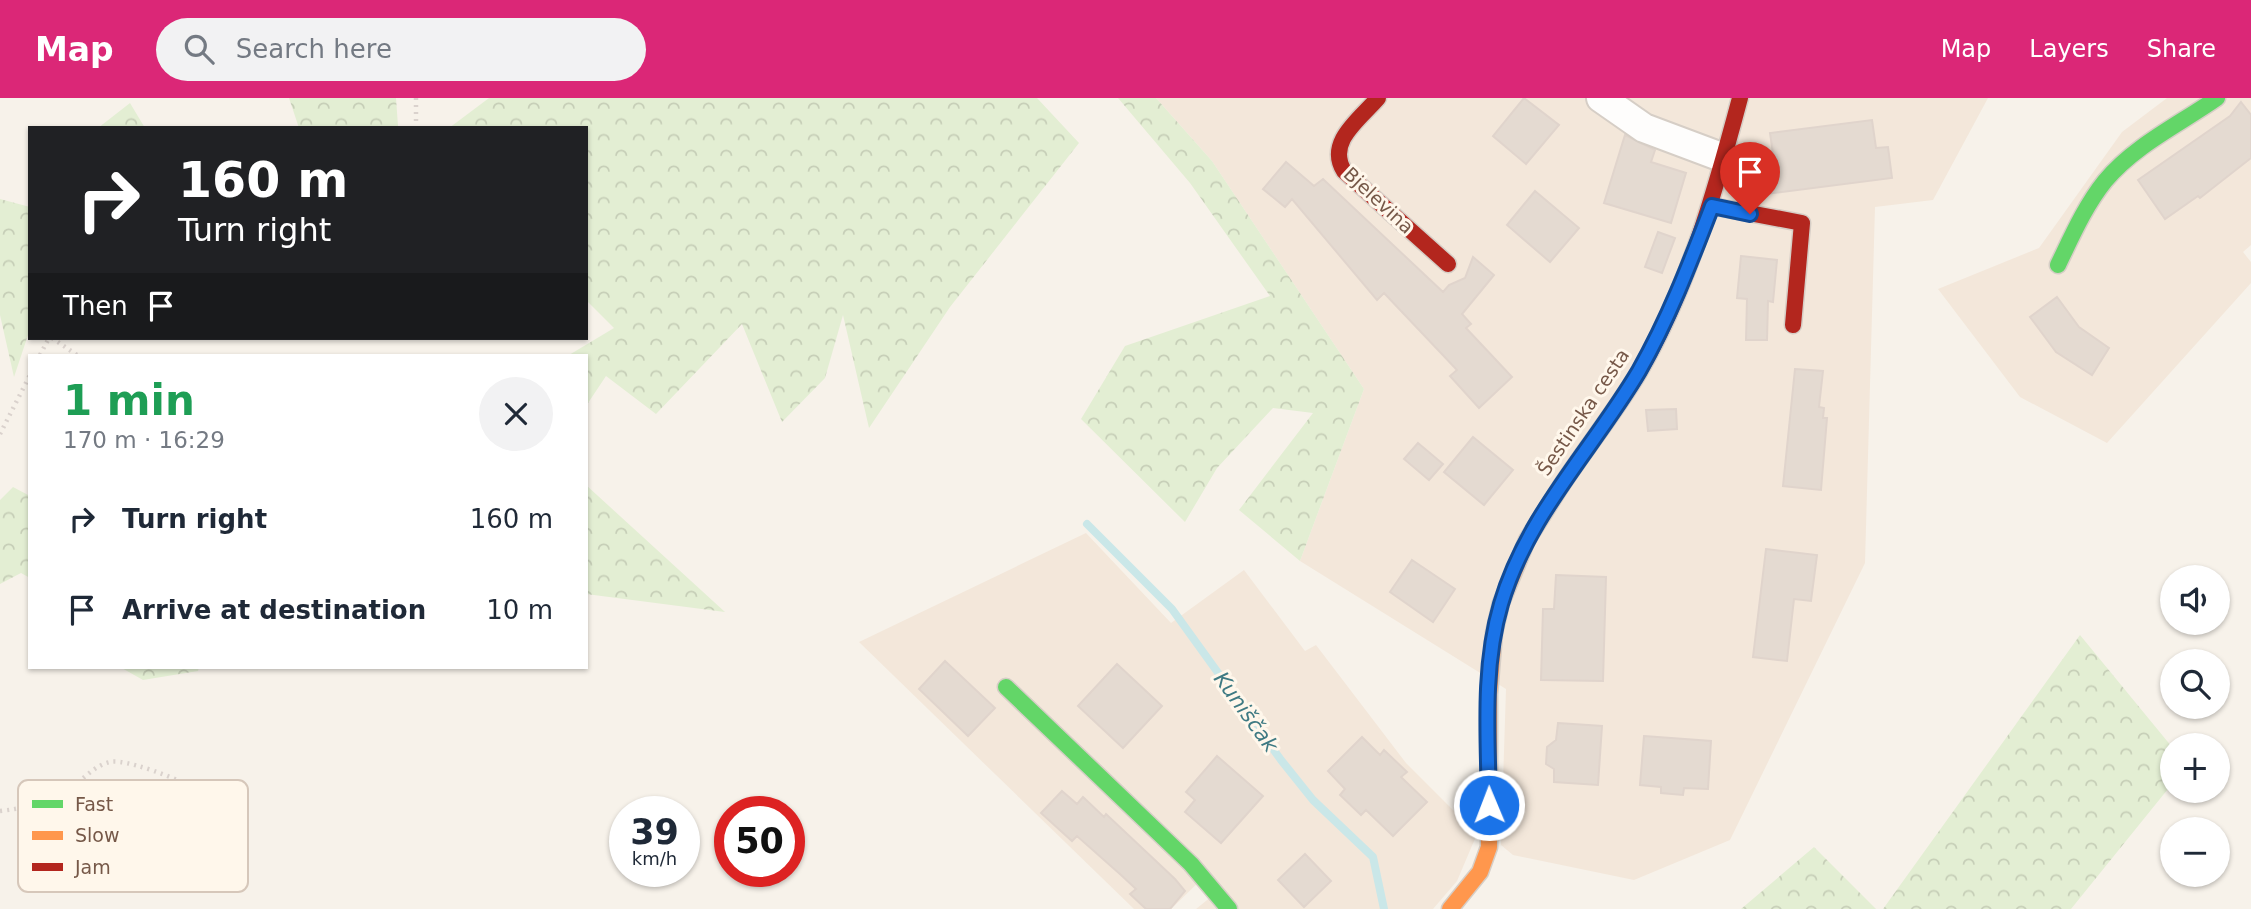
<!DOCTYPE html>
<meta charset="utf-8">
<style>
:root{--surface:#fff;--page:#f2f2f3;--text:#1f2937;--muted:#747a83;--accent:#db2777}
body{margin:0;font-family:"DejaVu Sans",sans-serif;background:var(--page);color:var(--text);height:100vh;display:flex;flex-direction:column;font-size:26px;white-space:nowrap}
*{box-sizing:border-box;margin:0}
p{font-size:23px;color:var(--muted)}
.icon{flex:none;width:38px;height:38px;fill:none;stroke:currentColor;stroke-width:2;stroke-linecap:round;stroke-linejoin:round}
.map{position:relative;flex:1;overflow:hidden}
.panel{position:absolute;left:28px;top:256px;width:560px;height:315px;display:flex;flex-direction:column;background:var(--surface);border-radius:0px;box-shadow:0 2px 5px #0004}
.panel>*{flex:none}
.top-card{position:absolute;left:28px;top:28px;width:560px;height:214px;border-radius:0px;box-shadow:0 2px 5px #0004;background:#202124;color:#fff;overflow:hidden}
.tools{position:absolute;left:2160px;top:467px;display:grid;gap:14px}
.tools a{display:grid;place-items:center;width:70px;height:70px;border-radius:50%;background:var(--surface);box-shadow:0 2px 5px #0004;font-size:35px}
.speed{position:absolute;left:609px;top:698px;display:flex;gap:14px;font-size:35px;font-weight:700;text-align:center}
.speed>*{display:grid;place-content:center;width:91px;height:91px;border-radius:50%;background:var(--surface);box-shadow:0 2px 5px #0004;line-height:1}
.speed small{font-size:18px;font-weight:400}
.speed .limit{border:10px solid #d22;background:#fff;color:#111}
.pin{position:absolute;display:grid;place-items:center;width:60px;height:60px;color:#fff;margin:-72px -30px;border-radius:50% 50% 50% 0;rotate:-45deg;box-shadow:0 0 7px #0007}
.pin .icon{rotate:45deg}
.me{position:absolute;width:77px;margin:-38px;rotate:359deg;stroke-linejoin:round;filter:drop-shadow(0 0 5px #0008)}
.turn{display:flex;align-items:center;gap:24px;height:147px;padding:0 35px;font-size:32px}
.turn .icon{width:91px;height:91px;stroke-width:2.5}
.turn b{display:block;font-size:49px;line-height:60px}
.then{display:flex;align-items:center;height:66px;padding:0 35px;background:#0003;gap:14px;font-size:26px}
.round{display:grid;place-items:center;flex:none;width:74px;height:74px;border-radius:37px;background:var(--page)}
.overview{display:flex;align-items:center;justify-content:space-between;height:119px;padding:0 35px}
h1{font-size:42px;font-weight:800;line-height:52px;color:#1e9e55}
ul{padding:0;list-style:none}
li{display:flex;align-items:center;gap:21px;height:91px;padding:0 35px}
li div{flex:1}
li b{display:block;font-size:26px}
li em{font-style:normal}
header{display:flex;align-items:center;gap:42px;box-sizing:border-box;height:98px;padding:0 35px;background:var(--accent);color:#fff}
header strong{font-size:33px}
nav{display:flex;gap:38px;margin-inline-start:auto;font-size:24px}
.search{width:490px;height:63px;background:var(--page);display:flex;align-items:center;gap:18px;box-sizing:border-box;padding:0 24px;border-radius:38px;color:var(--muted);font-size:26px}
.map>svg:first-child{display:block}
</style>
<header>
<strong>Map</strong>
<div class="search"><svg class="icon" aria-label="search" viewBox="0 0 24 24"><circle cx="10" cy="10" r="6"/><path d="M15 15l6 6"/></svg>Search here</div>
<nav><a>Map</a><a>Layers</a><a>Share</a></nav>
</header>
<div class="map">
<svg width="2251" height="811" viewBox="0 0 2251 811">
<defs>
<pattern id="forest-crowns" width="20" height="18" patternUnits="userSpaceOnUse" patternTransform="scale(1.75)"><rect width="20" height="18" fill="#e3eed3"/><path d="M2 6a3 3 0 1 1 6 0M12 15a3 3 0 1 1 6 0" fill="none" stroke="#c6ceb7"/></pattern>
</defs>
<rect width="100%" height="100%" fill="#f7f2ea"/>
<path fill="#f3e7da" d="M 1156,0 L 1988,0 L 1933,102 L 1875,109 L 1865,465 L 1730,742 L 1634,782 L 1513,757 L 1501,747 L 1506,591 L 1300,463 L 1364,291 L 1212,63 Z
M 2167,0 L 2251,0 L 2251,147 L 2243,154 L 2251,164 L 2251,185 L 2107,345 L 2020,299 L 1938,191 L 2039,150 L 2122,34 Z
M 1086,435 L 1171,525 L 1244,472 L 1305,553 L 1316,547 L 1406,665 L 1477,736 L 1457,783 L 1433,811 L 1196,811 L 1222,790 L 1208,775 L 1171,811 L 1134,811 L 859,544 Z"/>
<path fill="url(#forest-crowns)" d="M 289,0 L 396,0 L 398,28 L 299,30 Z
M 489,0 L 1037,0 L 1079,45 L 950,209 L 869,330 L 843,217 L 825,280 L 782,324 L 742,226 L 656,316 L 606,278 L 586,308 L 586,257 L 569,257 L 614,230 L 586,202 L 586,30 L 449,30 Z
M 1118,0 L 1156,0 L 1212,63 L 1364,291 L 1300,463 L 1239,412 L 1313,315 L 1273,310 L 1217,370 L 1185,424 L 1081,321 L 1125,248 L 1270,198 L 1190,85 Z
M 130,5 L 145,30 L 98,30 Z
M 0,101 L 30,109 L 30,231 L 14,279 L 0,217 Z
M 586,387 L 725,514 L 586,496 Z
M 13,389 L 30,398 L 30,480 L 21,475 L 0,486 L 0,402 Z
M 2080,537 L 2172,649 L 2172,686 L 2071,811 L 1883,811 Z
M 120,569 L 199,569 L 198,573 L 143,582 Z
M 1814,749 L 1876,811 L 1741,811 Z"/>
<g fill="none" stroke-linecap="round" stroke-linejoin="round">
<path stroke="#cae7e8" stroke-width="8" d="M 1087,426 L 1172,511 L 1281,662 L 1313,702 L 1373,759 L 1384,811"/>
</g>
<path fill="#e4dad1" stroke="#e0d4cc" stroke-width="2" d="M 1524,0 L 1559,27 L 1526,66 L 1493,38 Z
M 2241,4 L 2251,17 L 2251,60 L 2200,100 L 2198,98 L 2165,121 L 2138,82 L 2230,18 Z
M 1872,22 L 1876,50 L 1888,49 L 1892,80 L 1766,96 L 1763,64 L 1774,62 L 1770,35 Z
M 1625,37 L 1655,52 L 1651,64 L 1686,75 L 1671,125 L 1604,105 Z
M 1286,64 L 1314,88 L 1323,81 L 1443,194 L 1449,187 L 1465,180 L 1473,159 L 1494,177 L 1462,216 L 1471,226 L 1466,230 L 1512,279 L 1479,310 L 1450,278 L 1457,272 L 1384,195 L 1377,202 L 1292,101 L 1285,109 L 1263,91 Z
M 1535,93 L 1579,130 L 1550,164 L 1507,127 Z
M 1658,134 L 1675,140 L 1662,175 L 1645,169 Z
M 1741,158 L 1777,162 L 1773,204 L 1768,203 L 1767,242 L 1746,242 L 1747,201 L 1737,200 Z
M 2057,199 L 2079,229 L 2109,250 L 2092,277 L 2056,254 L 2030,219 Z
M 1795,271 L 1823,273 L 1819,309 L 1824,310 L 1823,320 L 1827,320 L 1821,392 L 1783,388 Z
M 1676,311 L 1677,331 L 1648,333 L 1646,312 Z
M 1473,339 L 1513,372 L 1484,407 L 1444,374 Z
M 1418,345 L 1443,366 L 1429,382 L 1404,361 Z
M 1766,451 L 1817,457 L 1811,503 L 1794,501 L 1787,563 L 1753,559 Z
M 1412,462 L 1455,491 L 1433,524 L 1390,494 Z
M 1556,477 L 1606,479 L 1603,583 L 1541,582 L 1543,511 L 1554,511 Z
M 945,563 L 995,610 L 968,638 L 919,591 Z
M 1117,566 L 1162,608 L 1123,650 L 1078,608 Z
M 1558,625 L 1602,628 L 1598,687 L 1554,684 L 1554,671 L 1546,666 L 1547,649 L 1556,642 Z
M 1644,638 L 1711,643 L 1708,691 L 1684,690 L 1683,697 L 1661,695 L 1661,689 L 1640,687 Z
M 1362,639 L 1380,657 L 1384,652 L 1407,674 L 1401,679 L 1427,704 L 1393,738 L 1366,712 L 1361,717 L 1340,697 L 1345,691 L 1328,673 Z
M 1217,658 L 1263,698 L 1221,745 L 1185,714 L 1195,702 L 1186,694 Z
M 1062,693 L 1077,706 L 1083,699 L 1104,719 L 1106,716 L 1175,781 L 1185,793 L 1170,811 L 1146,811 L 1130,796 L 1136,791 L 1121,777 L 1077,738 L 1072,743 L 1041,715 Z
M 1305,756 L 1331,783 L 1304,809 L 1278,782 Z"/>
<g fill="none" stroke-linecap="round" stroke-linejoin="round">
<defs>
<path id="street" d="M 1601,0 L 1644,30 L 1724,60"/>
<path id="fast" d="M 2058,167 C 2072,138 2085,108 2105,83 C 2135,47 2180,26 2217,0
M 1006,589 L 1191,766 L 1229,811"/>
<path id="slow" d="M 1450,811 L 1480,774 L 1489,749 L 1489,596 L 1494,535 L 1501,505 L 1527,442 L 1561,388"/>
<path id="jam" d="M 1378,0 C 1360,21 1326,44 1344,73 L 1448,166
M 1712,108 L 1802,125 L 1793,227
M 1561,388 C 1586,350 1615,314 1639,274 C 1688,190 1715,94 1740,0"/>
</defs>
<use href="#street" stroke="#d6cec6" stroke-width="32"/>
<use href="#fast" stroke="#d6cec6" stroke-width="19"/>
<use href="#slow" stroke="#d6cec6" stroke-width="19"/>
<use href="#jam" stroke="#d6cec6" stroke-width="19"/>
<path stroke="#dad2cd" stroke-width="4.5" stroke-dasharray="2 5" stroke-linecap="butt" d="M 416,0 L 416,30
M 52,240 L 77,257
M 40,257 L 49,240
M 0,336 L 30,277
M 0,713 C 27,710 47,705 70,690 C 83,682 95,667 110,664 C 130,659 220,697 232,713 C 242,725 240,741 237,754"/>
<use href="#street" stroke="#fefdfc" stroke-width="28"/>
<use href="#fast" stroke="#63d668" stroke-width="16"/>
<use href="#slow" stroke="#ff974d" stroke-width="16"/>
<use href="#jam" stroke="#b3261e" stroke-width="16"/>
</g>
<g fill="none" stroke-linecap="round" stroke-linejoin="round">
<defs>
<path id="route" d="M 1489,707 C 1488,640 1482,570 1501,506 C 1527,417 1593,351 1639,273 C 1669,220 1690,165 1712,108 L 1750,116"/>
</defs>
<use href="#route" stroke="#114b97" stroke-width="18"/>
<use href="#route" stroke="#1a73e8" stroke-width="12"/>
</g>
<g text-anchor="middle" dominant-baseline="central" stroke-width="6" stroke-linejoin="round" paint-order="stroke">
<g font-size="19" fill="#765848" stroke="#fff7eb">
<text transform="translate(1379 102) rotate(43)">Bjelevina</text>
<text transform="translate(1583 314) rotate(-56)">Šestinska cesta</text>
</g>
<g font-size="21" font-style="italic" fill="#3e7a83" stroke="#fff7eb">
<text transform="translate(1246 614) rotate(54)">Kuniščak</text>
</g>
</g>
<rect x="18" y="682" width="230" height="112" rx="10" fill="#fff7eb" stroke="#d6c7ba" stroke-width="2"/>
<rect x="32" y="702" width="31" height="8" fill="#63d668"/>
<rect x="32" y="733" width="31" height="9" fill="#ff974d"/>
<rect x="32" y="765" width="31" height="8" fill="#b3261e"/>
<g font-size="19" fill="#765848">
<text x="75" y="713">Fast</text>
<text x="75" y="744">Slow</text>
<text x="75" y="776">Jam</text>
</g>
</svg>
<div class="tools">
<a><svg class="icon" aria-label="sound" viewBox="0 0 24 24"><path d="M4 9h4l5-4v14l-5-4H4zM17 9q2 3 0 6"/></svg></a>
<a><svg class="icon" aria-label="search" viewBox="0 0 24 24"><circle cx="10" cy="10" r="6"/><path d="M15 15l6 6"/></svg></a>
<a>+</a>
<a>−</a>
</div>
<div class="speed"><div>39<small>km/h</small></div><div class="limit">50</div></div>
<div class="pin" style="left:1750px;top:116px;background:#d93025"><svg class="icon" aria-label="arrive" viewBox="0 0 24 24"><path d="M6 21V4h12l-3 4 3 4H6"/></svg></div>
<svg class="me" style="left:1489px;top:707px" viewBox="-20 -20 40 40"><circle r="17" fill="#1a73e8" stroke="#fff" stroke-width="3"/><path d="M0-11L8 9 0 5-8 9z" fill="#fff"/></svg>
<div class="top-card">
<div class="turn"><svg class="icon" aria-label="right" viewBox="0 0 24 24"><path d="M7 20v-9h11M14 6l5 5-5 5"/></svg><div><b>160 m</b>Turn right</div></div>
<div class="then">Then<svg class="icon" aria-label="arrive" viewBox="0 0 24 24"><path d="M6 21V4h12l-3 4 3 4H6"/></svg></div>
</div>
<section class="panel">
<div class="overview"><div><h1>1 min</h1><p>170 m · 16:29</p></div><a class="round"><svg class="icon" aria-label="close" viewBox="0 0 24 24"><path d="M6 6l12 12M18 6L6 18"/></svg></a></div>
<ul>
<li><svg class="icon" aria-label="right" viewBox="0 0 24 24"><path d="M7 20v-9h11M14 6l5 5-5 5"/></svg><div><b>Turn right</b></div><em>160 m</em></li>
<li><svg class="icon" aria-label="arrive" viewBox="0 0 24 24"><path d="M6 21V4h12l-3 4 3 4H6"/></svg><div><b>Arrive at destination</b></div><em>10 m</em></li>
</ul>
</section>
</div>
